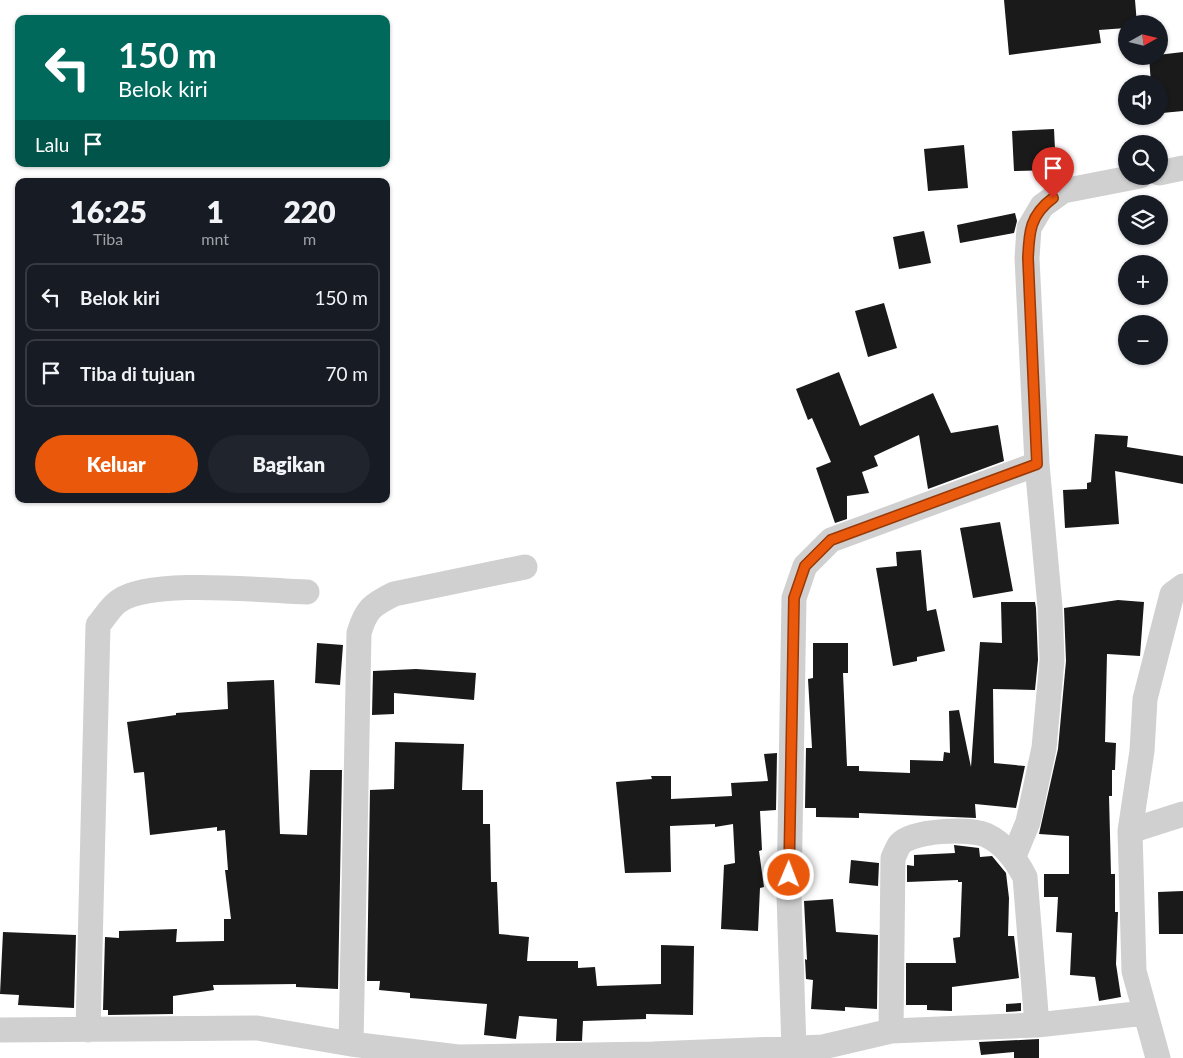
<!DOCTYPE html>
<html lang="id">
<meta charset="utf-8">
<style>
:root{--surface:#171b24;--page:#20242c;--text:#f1f3f6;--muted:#9ea1a6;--line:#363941;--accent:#ea580c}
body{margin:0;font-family:Lato,sans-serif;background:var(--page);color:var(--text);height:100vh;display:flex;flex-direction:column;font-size:19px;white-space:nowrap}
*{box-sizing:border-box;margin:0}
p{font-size:16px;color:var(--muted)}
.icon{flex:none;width:28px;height:28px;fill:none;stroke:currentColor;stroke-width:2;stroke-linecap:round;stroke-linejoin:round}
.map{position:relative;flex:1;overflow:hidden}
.drawer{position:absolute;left:15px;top:178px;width:375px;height:325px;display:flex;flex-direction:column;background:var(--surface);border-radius:10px;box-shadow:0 1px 4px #0004}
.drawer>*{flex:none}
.guide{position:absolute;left:15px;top:15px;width:375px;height:152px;border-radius:10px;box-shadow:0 1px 4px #0004;background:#00695c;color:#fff;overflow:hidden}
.needle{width:32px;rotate:82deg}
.controls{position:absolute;left:1118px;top:15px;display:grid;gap:10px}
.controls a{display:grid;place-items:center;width:50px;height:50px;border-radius:50%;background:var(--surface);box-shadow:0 1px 4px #0004;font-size:25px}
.pin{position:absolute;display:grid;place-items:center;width:42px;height:42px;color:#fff;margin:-51px -21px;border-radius:50% 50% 50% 0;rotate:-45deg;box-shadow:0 0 5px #0007}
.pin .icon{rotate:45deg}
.me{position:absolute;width:55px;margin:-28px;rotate:1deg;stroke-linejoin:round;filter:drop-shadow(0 0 4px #0008)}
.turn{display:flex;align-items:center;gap:18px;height:105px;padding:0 20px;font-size:22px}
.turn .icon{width:65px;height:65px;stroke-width:2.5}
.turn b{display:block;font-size:35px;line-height:42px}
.then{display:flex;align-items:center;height:48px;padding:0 20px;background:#0003;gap:10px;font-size:19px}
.eta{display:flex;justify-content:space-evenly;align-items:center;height:85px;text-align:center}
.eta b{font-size:30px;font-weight:800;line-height:35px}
.action{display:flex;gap:10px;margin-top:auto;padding:10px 20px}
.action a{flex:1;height:58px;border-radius:30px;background:var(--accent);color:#fff;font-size:20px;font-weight:800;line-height:58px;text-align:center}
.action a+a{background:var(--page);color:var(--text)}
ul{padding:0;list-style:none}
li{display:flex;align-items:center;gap:15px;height:68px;margin:0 10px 8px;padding:0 10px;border:2px solid var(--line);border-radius:10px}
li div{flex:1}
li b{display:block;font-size:19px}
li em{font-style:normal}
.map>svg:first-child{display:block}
</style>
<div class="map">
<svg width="1183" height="1058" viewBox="0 0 1183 1058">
<rect width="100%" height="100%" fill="#fff"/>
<path fill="#1a1a1a" d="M 1004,0 L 1135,0 L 1137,24 L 1126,24 L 1126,28 L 1099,30 L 1101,43 L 1009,55 Z
M 1183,52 L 1183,111 L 1162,113 L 1159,84 L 1151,84 L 1149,56 Z
M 1054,129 L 1056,170 L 1014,171 L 1012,131 Z
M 964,145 L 968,188 L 928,191 L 924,149 Z
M 1015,213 L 1017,221 L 1014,233 L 960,243 L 957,225 Z
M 924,231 L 931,263 L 899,269 L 893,237 Z
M 884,303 L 897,348 L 868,357 L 855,311 Z
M 839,372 L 860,426 L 933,393 L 951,433 L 998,425 L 1004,461 L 928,489 L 919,435 L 874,456 L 878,466 L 862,472 L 869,493 L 847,496 L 847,519 L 835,523 L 816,468 L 831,462 L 812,418 L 808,420 L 796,389 Z
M 1095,434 L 1128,436 L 1127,447 L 1183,456 L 1183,484 L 1115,471 L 1119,524 L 1065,528 L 1063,490 L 1087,489 L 1087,483 L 1091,482 Z
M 1000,522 L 1013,591 L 973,598 L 960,528 Z
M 921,550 L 927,611 L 936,609 L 945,651 L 917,657 L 917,661 L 893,666 L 876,568 L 897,566 L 896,552 Z
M 1118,600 L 1144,602 L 1140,656 L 1107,654 L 1105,742 L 1116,743 L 1115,770 L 1112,770 L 1112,796 L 1109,796 L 1111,874 L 1115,874 L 1115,912 L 1118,912 L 1116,964 L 1121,997 L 1099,1001 L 1095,977 L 1070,975 L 1072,933 L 1056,932 L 1058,897 L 1044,897 L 1044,874 L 1069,874 L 1069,836 L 1039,834 L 1058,749 L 1066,661 L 1064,608 Z
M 1001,602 L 1035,602 L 1036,608 L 1038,660 L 1035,690 L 993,689 L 994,763 L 1025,766 L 1016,808 L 975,804 L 976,818 L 859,813 L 859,818 L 816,817 L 816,808 L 805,808 L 806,748 L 812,748 L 808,679 L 813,678 L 813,643 L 848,643 L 848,673 L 843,673 L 847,766 L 859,766 L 859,771 L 910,773 L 910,760 L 943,761 L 944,752 L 950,753 L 949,711 L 959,710 L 971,767 L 980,642 L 1002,643 Z
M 317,643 L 343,645 L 340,685 L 315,683 Z
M 416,669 L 476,673 L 474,700 L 394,693 L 394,714 L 372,715 L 373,671 Z
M 274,680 L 280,834 L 307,835 L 310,770 L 342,770 L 338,989 L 296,987 L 296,984 L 213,985 L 214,990 L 173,996 L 173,1014 L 108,1015 L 108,1010 L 103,1010 L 105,937 L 119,938 L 119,931 L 177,929 L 176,942 L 224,941 L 224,919 L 231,919 L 225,870 L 228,870 L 225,830 L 217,831 L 217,827 L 150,835 L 144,772 L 134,773 L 127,722 L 176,715 L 176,713 L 228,709 L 227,682 Z
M 395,742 L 464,744 L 462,790 L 483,790 L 483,824 L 490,824 L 491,882 L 497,882 L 499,934 L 529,937 L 527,961 L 578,961 L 578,968 L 595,967 L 597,986 L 661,984 L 661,945 L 694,946 L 693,1015 L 646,1014 L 646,1019 L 583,1021 L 582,1041 L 556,1041 L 557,1019 L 519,1016 L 516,1039 L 484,1035 L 487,1004 L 410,998 L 410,993 L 379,990 L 380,981 L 367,981 L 370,790 L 394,789 Z
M 777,753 L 776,810 L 760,811 L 762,850 L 759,851 L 764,887 L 760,888 L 758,931 L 721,929 L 724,865 L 735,863 L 733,824 L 715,827 L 715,824 L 670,826 L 671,872 L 625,873 L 616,782 L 652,779 L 651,776 L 671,776 L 671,799 L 732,796 L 731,783 L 768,781 L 764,754 Z
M 954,845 L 979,848 L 980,857 L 992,856 L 1006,873 L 1009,898 L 1008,936 L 1014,936 L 1019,978 L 952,987 L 952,1011 L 927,1010 L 927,1005 L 906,1005 L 906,963 L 956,963 L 953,938 L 960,937 L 962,882 L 958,882 L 958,880 L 907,882 L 907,865 L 914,866 L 914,855 L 955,853 Z
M 851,860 L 879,863 L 878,886 L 849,883 Z
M 1183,891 L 1183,934 L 1159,934 L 1158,892 Z
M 833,899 L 836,932 L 878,935 L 877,1009 L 845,1007 L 845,1011 L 811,1009 L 813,980 L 806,979 L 805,959 L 807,960 L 804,901 Z
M 3,932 L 76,935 L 74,1008 L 18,1005 L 19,995 L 0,994 Z
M 1021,1003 L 1021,1011 L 1006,1012 L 1006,1004 Z
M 1039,1039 L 1039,1058 L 1014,1058 L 1014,1052 L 981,1055 L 979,1042 Z"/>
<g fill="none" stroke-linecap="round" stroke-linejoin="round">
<path stroke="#d0d0d0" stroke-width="25" d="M 1159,173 L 1183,168
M 1130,831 L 1142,751 L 1145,699 L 1172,594 L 1183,586
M 1014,856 L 1028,822 L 1044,748 L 1052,660 L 1050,607 L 1037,464 L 1027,258 L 1029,228 L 1042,206 L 1063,191 L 1140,176
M 0,1030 L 257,1028 L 351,1044 L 458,1057 L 653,1054 L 823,1047 L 891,1031 L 1037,1025 L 1145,1013
M 88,1030 L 98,625 C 105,617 111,606 119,601 C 152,578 264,591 307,592
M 891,1031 L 893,858 C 895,854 897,848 900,844 C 913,830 969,828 986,835 C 1005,844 1016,860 1025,877 L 1037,1025
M 351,1044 L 359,633 C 366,609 372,605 394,594 L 525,567
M 794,1049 L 789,895 L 794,598 L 805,566 L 831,540 L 1037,464
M 1158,1058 L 1134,971 L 1130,831 L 1183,814"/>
</g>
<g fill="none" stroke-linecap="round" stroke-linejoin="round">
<defs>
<path id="route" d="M 789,875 L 794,598 L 805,566 L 831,540 L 1037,464 L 1028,258 C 1029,232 1030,215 1053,198"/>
</defs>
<use href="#route" stroke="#983908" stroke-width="12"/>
<use href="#route" stroke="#ea580c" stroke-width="9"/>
</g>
</svg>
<div class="controls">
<a><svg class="needle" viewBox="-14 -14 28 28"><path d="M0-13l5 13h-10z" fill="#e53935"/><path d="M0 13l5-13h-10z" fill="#9ea1a6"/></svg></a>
<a><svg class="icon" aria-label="sound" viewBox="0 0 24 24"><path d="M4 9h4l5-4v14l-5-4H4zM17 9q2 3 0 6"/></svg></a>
<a><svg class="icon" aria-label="search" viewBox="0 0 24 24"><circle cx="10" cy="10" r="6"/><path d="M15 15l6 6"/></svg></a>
<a><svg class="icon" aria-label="layers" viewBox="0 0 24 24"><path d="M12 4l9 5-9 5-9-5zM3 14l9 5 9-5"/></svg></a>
<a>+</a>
<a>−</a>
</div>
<div class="pin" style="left:1053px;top:198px;background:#d93025"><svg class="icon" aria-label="arrive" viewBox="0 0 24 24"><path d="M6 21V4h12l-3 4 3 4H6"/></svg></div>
<svg class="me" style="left:789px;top:875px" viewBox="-20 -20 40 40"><circle r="17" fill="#ea580c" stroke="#fff" stroke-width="3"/><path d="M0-11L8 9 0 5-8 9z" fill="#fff"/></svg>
<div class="guide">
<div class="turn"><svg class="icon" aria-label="left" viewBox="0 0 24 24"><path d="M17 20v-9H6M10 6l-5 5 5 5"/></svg><div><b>150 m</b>Belok kiri</div></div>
<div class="then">Lalu<svg class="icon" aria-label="arrive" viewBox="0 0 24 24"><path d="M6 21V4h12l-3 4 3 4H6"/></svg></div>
</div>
<section class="drawer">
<div class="eta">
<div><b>16:25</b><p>Tiba</p></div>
<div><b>1</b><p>mnt</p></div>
<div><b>220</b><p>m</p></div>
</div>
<ul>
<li><svg class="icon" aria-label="left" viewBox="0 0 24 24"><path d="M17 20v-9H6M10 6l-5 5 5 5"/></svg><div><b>Belok kiri</b></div><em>150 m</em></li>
<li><svg class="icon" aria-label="arrive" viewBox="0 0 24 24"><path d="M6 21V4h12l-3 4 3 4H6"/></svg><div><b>Tiba di tujuan</b></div><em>70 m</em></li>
</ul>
<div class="action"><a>Keluar</a><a>Bagikan</a></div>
</section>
</div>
